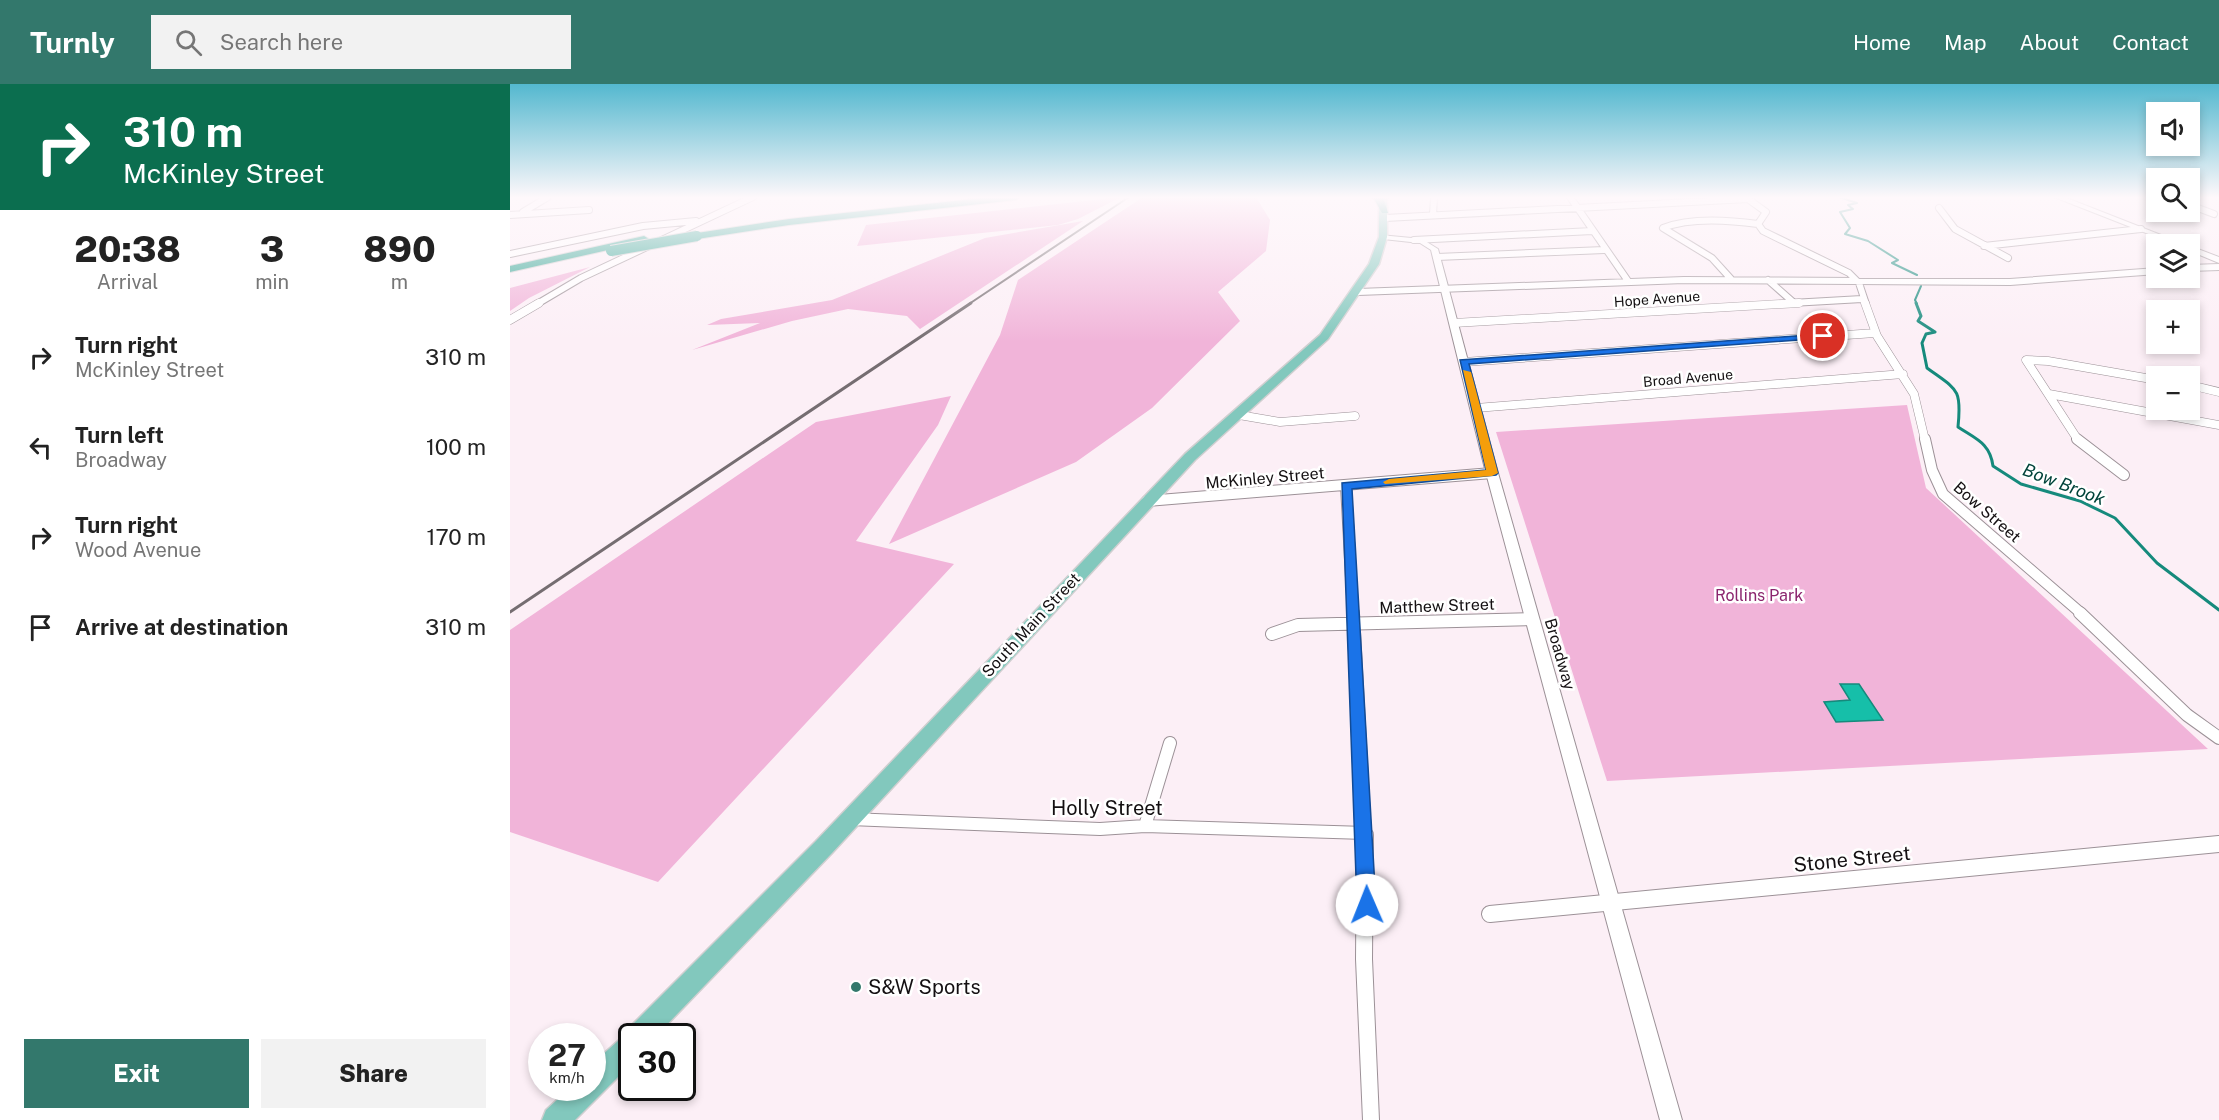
<!DOCTYPE html>
<meta charset="utf-8">
<style>
:root{--surface:#fff;--page:#f2f2f2;--text:#222;--muted:#767676;--accent:#33786c}
body{margin:0;font-family:"Public Sans",sans-serif;background:var(--page);color:var(--text);height:100vh;display:flex;flex-direction:column;font-size:22px;white-space:nowrap}
*{box-sizing:border-box;margin:0}
p{font-size:20px;color:var(--muted)}
.icon{flex:none;width:33px;height:33px;fill:none;stroke:currentColor;stroke-width:2;stroke-linecap:round;stroke-linejoin:round}
.map{position:relative;flex:1;overflow:hidden}
.side{display:flex;flex-direction:column;background:var(--surface);width:510px}
.side>*{flex:none}
.hud{background:#0b6e4f;color:#fff;overflow:hidden}
.buttons{position:absolute;left:1636px;top:18px;display:grid;gap:12px}
.buttons a{display:grid;place-items:center;width:54px;height:54px;border-radius:0px;background:var(--surface);box-shadow:0 3px 9px #0003;font-size:30px}
.speed{position:absolute;left:18px;top:939px;display:flex;gap:12px;font-size:30px;font-weight:700;text-align:center}
.speed>*{display:grid;place-content:center;width:78px;height:78px;border-radius:50%;background:var(--surface);box-shadow:0 3px 9px #0003;line-height:1}
.speed small{font-size:15px;font-weight:400}
.speed .limit{border:3px solid #111;border-radius:9px;background:#fff;color:#111}
.pin{position:absolute;display:grid;place-items:center;width:51px;height:51px;color:#fff;margin:-26px;border:3px solid #fff;border-radius:50%;box-shadow:0 2px 6px #0007}
.me{position:absolute;width:66px;margin:-33px;rotate:359deg;stroke-linejoin:round;filter:drop-shadow(0 0 4px #0008)}
.turn{display:flex;align-items:center;gap:21px;height:126px;padding:0 24px;font-size:27px}
.turn .icon{width:78px;height:78px;stroke-width:2.5}
.turn b{display:block;font-size:42px;line-height:51px}
.eta{display:flex;justify-content:space-evenly;align-items:center;height:102px;text-align:center}
.eta b{font-size:36px;font-weight:800;line-height:42px}
.primary-button{display:flex;gap:12px;margin-top:auto;padding:12px 24px}
.primary-button a{flex:1;height:69px;border-radius:0px;background:var(--accent);color:#fff;font-size:24px;font-weight:800;line-height:69px;text-align:center}
.primary-button a+a{background:var(--page);color:var(--text)}
ul{padding:0;list-style:none}
li{display:flex;align-items:center;gap:18px;height:90px;padding:0 24px}
li div{flex:1}
li b{display:block;font-size:22px}
li em{font-style:normal}
header{display:flex;align-items:center;gap:36px;box-sizing:border-box;height:84px;padding:0 30px;background:var(--accent);color:#fff}
header strong{font-size:28px}
nav{display:flex;gap:33px;margin-inline-start:auto;font-size:21px}
.search{width:420px;height:54px;background:var(--page);display:flex;align-items:center;gap:15px;box-sizing:border-box;padding:0 21px;border-radius:0px;color:var(--muted);font-size:22px}
main{display:flex;flex:1;min-height:0}
.map>svg:first-child{display:block}
</style>
<header>
<strong>Turnly</strong>
<div class="search"><svg class="icon" aria-label="search" viewBox="0 0 24 24"><circle cx="10" cy="10" r="6"/><path d="M15 15l6 6"/></svg>Search here</div>
<nav><a>Home</a><a>Map</a><a>About</a><a>Contact</a></nav>
</header>
<main>
<section class="side">
<div class="hud">
<div class="turn"><svg class="icon" aria-label="right" viewBox="0 0 24 24"><path d="M7 20v-9h11M14 6l5 5-5 5"/></svg><div><b>310 m</b>McKinley Street</div></div>
</div>
<div class="eta">
<div><b>20:38</b><p>Arrival</p></div>
<div><b>3</b><p>min</p></div>
<div><b>890</b><p>m</p></div>
</div>
<ul>
<li><svg class="icon" aria-label="right" viewBox="0 0 24 24"><path d="M7 20v-9h11M14 6l5 5-5 5"/></svg><div><b>Turn right</b><p>McKinley Street</p></div><em>310 m</em></li>
<li><svg class="icon" aria-label="left" viewBox="0 0 24 24"><path d="M17 20v-9H6M10 6l-5 5 5 5"/></svg><div><b>Turn left</b><p>Broadway</p></div><em>100 m</em></li>
<li><svg class="icon" aria-label="right" viewBox="0 0 24 24"><path d="M7 20v-9h11M14 6l5 5-5 5"/></svg><div><b>Turn right</b><p>Wood Avenue</p></div><em>170 m</em></li>
<li><svg class="icon" aria-label="arrive" viewBox="0 0 24 24"><path d="M6 21V4h12l-3 4 3 4H6"/></svg><div><b>Arrive at destination</b></div><em>310 m</em></li>
</ul>
<div class="primary-button"><a>Exit</a><a>Share</a></div>
</section>
<div class="map">
<svg width="1709" height="1036" viewBox="0 0 1709 1036">
<rect width="100%" height="100%" fill="#fceff6"/>
<path fill="#f1b4d9" d="M 611,113 L 568,135 L 548,141 L 347,162 L 356,141 Z
M 633,113 L 746,113 L 760,136 L 756,167 L 708,208 L 730,237 L 642,324 L 566,378 L 379,460 L 490,251 L 508,196 Z
M 573,137 L 410,245 L 397,232 L 338,225 L 282,237 L 182,266 L 250,239 L 197,241 L 211,235 L 322,216 L 475,154 Z
M 80,183 L 19,214 L 0,227 L 0,204 Z
M 441,312 L 428,341 L 346,457 L 444,480 L 148,798 L 0,748 L 0,546 L 306,338 Z
M 1397,321 L 1416,404 L 1698,665 L 1097,697 L 986,348 Z"/>
<path fill="#16bfa9" stroke="#158a7c" stroke-width="1.5" d="M 1330,600 L 1349,600 L 1373,636 L 1326,638 L 1314,618 L 1340,616 Z"/>
<g fill="none" stroke-linecap="round" stroke-linejoin="round">
<path stroke="#158a7c" stroke-width="2" d="M 1329,113 L 1347,119 L 1338,121 L 1343,125 L 1330,128 L 1340,144 L 1335,150 L 1358,157 L 1388,176 L 1382,179 L 1407,191
M 1407,220 L 1405,216 L 1411,202"/>
<path stroke="#158a7c" stroke-width="3" d="M 1406,219 L 1411,232 L 1408,237 L 1425,248 L 1416,250 L 1412,259 L 1417,284 C 1447,306 1452,304 1448,343 C 1466,355 1480,359 1483,382 L 1511,400 L 1570,417 L 1605,434 L 1647,479 L 1709,526"/>
<defs>
<path id="minor-far4" d="M 1060,113 L 1118,197
M 1680,121 L 1704,130
M 1429,124 L 1445,145 L 1498,174
M 13,128 L 38,113
M 0,131 L 79,126
M 923,131 L 924,113
M 875,134 L 1238,115 L 1256,128 L 1248,140 L 1253,147 L 1339,189 L 1349,199 L 1356,220
M 904,156 L 1082,147
M 1474,162 L 1631,145
M 0,170 L 133,142 L 186,137
M 927,173 L 1094,166
M 1680,184 L 1709,183
M 1221,195 L 1202,174 L 1153,144 C 1180,133 1219,136 1248,140
M 1258,196 L 1283,218
M 848,208 L 1174,196 L 1500,198 L 1647,187
M 27,220 L 71,194 L 243,113
M 1264,220 L 1352,215"/>
<path id="minor-far3" d="M 1355,219 L 1367,252 L 1404,310 L 1415,356
M 0,236 L 29,219
M 944,239 L 1289,219
M 954,278 L 1365,249
M 1680,301 L 1709,308
M 1539,310 L 1709,341
M 966,324 L 1393,290
M 729,331 L 770,338 L 845,332
M 1568,356 L 1516,276 L 1538,277 L 1647,296"/>
<path id="minor-far2" d="M 1415,355 L 1422,386 L 1433,410 L 1572,530
M 1567,355 L 1614,391
M 836,402 L 843,530
M 637,417 L 982,389"/>
<path id="minor-far1" d="M 843,529 L 855,753
M 1570,529 L 1677,631 L 1709,654
M 762,550 L 788,541 L 1022,535
M 340,735 L 590,745 L 635,742 L 855,749
M 635,742 L 660,659"/>
<path id="minor" d="M 855,751 L 854,875 L 861,1036
M 980,830 L 1709,760"/>
<path id="tertiary" d="M 870,151 L 912,155 L 928,165 L 988,389 L 1172,1036 L 1150,1036 L 976,389 L 921,166 L 910,159 L 873,155 L 870,155 Z"/>
<path id="secondary" d="M 1544,113 L 1554,113 L 1674,160 L 1664,160 Z
M 1680,162 L 1709,173 L 1709,179 L 1680,167 Z"/>
<path id="primary" d="M 869,113 L 877,113 L 877,153 L 869,180 L 818,255 L 685,376 L 322,769 L 146,952 L 122,952 L 122,979 L 65,1036 L 32,1036 L 36,1026 L 60,1004 L 82,1004 L 82,980 L 117,949 L 120,943 L 306,757 L 675,370 L 810,251 L 859,180 L 869,153 Z"/>
<path id="motorway" d="M 481,113 L 511,113 L 506,116 L 279,141 L 187,155 L 182,152 L 187,149 L 279,135 Z
M 863,113 L 873,113 L 878,129 L 872,129 Z
M 134,152 L 139,155 L 138,157 L 0,188 L 0,182 Z"/>
</defs>
<use href="#minor-far4" stroke="#9c9197" stroke-width="8"/>
<use href="#minor-far3" stroke="#9c9197" stroke-width="9"/>
<use href="#minor-far2" stroke="#9c9197" stroke-width="12"/>
<use href="#minor-far1" stroke="#9c9197" stroke-width="14"/>
<use href="#minor" stroke="#9c9197" stroke-width="18"/>
<use href="#tertiary" stroke="#9c9197" stroke-width="2"/>
<use href="#secondary" stroke="#9c9197" stroke-width="2"/>
<use href="#primary" stroke="#d0cfd0" stroke-width="3"/>
<use href="#motorway" stroke="#d0cfd0" stroke-width="2"/>
<use href="#minor-far4" stroke="#fff" stroke-width="6"/>
<use href="#minor-far3" stroke="#fff" stroke-width="8"/>
<use href="#minor-far2" stroke="#fff" stroke-width="10"/>
<use href="#minor-far1" stroke="#fff" stroke-width="12"/>
<use href="#minor" stroke="#fff" stroke-width="16"/>
<use href="#tertiary" fill="#fff" fill-rule="evenodd"/>
<use href="#secondary" fill="#fff" fill-rule="evenodd"/>
<use href="#primary" fill="#82c8bd" fill-rule="evenodd"/>
<use href="#motorway" fill="#2ea391" fill-rule="evenodd"/>
<path stroke="#756d71" stroke-width="2" d="M 459,220 L 619,113"/>
<path stroke="#756d71" stroke-width="3" d="M 0,528 L 461,219"/>
<defs>
<path id="motorway-bridge" d="M 101,167 L 187,152"/>
</defs>
<use href="#motorway-bridge" stroke="#d0cfd0" stroke-width="12" stroke-linecap="butt"/>
<use href="#motorway-bridge" stroke="#2ea391" stroke-width="10"/>
</g>
<linearGradient id="sky" x2="0" y2="1"><stop stop-color="#54b8cf"/><stop offset="0.44" stop-color="#fef8fb"/><stop offset="1" stop-color="#fef8fb" stop-opacity="0"/></linearGradient>
<rect width="1709" height="258" fill="url(#sky)"/>
<path fill="#1a73e8" stroke="#114b97" stroke-width="1.5" d="M 1313,250 L 1316,251 L 1316,254 L 959,280 L 988,389 L 986,391 L 842,405 L 866,821 L 863,827 L 857,829 L 850,827 L 847,821 L 832,399 L 976,386 L 950,276 Z"/>
<path fill="#f59e0b" d="M 953,286 L 961,288 L 988,389 L 982,392 L 875,400 L 873,398 L 879,395 L 976,386 Z"/>
<circle fill="#33786c" stroke="#fff" stroke-width="2" cx="346" cy="903" r="6"/>
<g text-anchor="middle" dominant-baseline="central" stroke-width="5" stroke-linejoin="round" paint-order="stroke">
<g font-size="14" fill="#141012" stroke="#fff">
<text transform="translate(1147 215) rotate(-4)">Hope Avenue</text>
<text transform="translate(1178 294) rotate(-5)">Broad Avenue</text>
</g>
<g font-size="16" fill="#141012" stroke="#fff">
<text transform="translate(755 394) rotate(-5)">McKinley Street</text>
<text transform="translate(1477 428) rotate(41)">Bow Street</text>
<text transform="translate(927 522) rotate(-2)">Matthew Street</text>
<text transform="translate(521 541) rotate(-47)">South Main Street</text>
<text transform="translate(1050 570) rotate(74)">Broadway</text>
</g>
<g font-size="16" fill="#8b256e" stroke="#fff">
<text x="1249" y="511">Rollins Park</text>
</g>
<g font-size="18" font-style="italic" fill="#00433a" stroke="#fff">
<text transform="translate(1554 400) rotate(21)">Bow Brook</text>
</g>
<g font-size="20" fill="#141012" stroke="#fff">
<text x="597" y="724">Holly Street</text>
<text transform="translate(1342 775) rotate(-6)">Stone Street</text>
</g>
<g font-size="20" fill="#141012" stroke="#fff" text-anchor="start">
<text x="358" y="903">S&amp;W Sports</text>
</g>
</g>
</svg>
<div class="buttons">
<a><svg class="icon" aria-label="sound" viewBox="0 0 24 24"><path d="M4 9h4l5-4v14l-5-4H4zM17 9q2 3 0 6"/></svg></a>
<a><svg class="icon" aria-label="search" viewBox="0 0 24 24"><circle cx="10" cy="10" r="6"/><path d="M15 15l6 6"/></svg></a>
<a><svg class="icon" aria-label="layers" viewBox="0 0 24 24"><path d="M12 4l9 5-9 5-9-5zM3 14l9 5 9-5"/></svg></a>
<a>+</a>
<a>−</a>
</div>
<div class="speed"><div>27<small>km/h</small></div><div class="limit">30</div></div>
<div class="pin" style="left:1313px;top:252px;background:#d93025"><svg class="icon" aria-label="arrive" viewBox="0 0 24 24"><path d="M6 21V4h12l-3 4 3 4H6"/></svg></div>
<svg class="me" style="left:857px;top:821px" viewBox="-20 -20 40 40"><circle r="19" fill="#fff"/><path d="M0-13L10 11 0 6-10 11z" fill="#1a73e8"/></svg>
</div>
</main>
